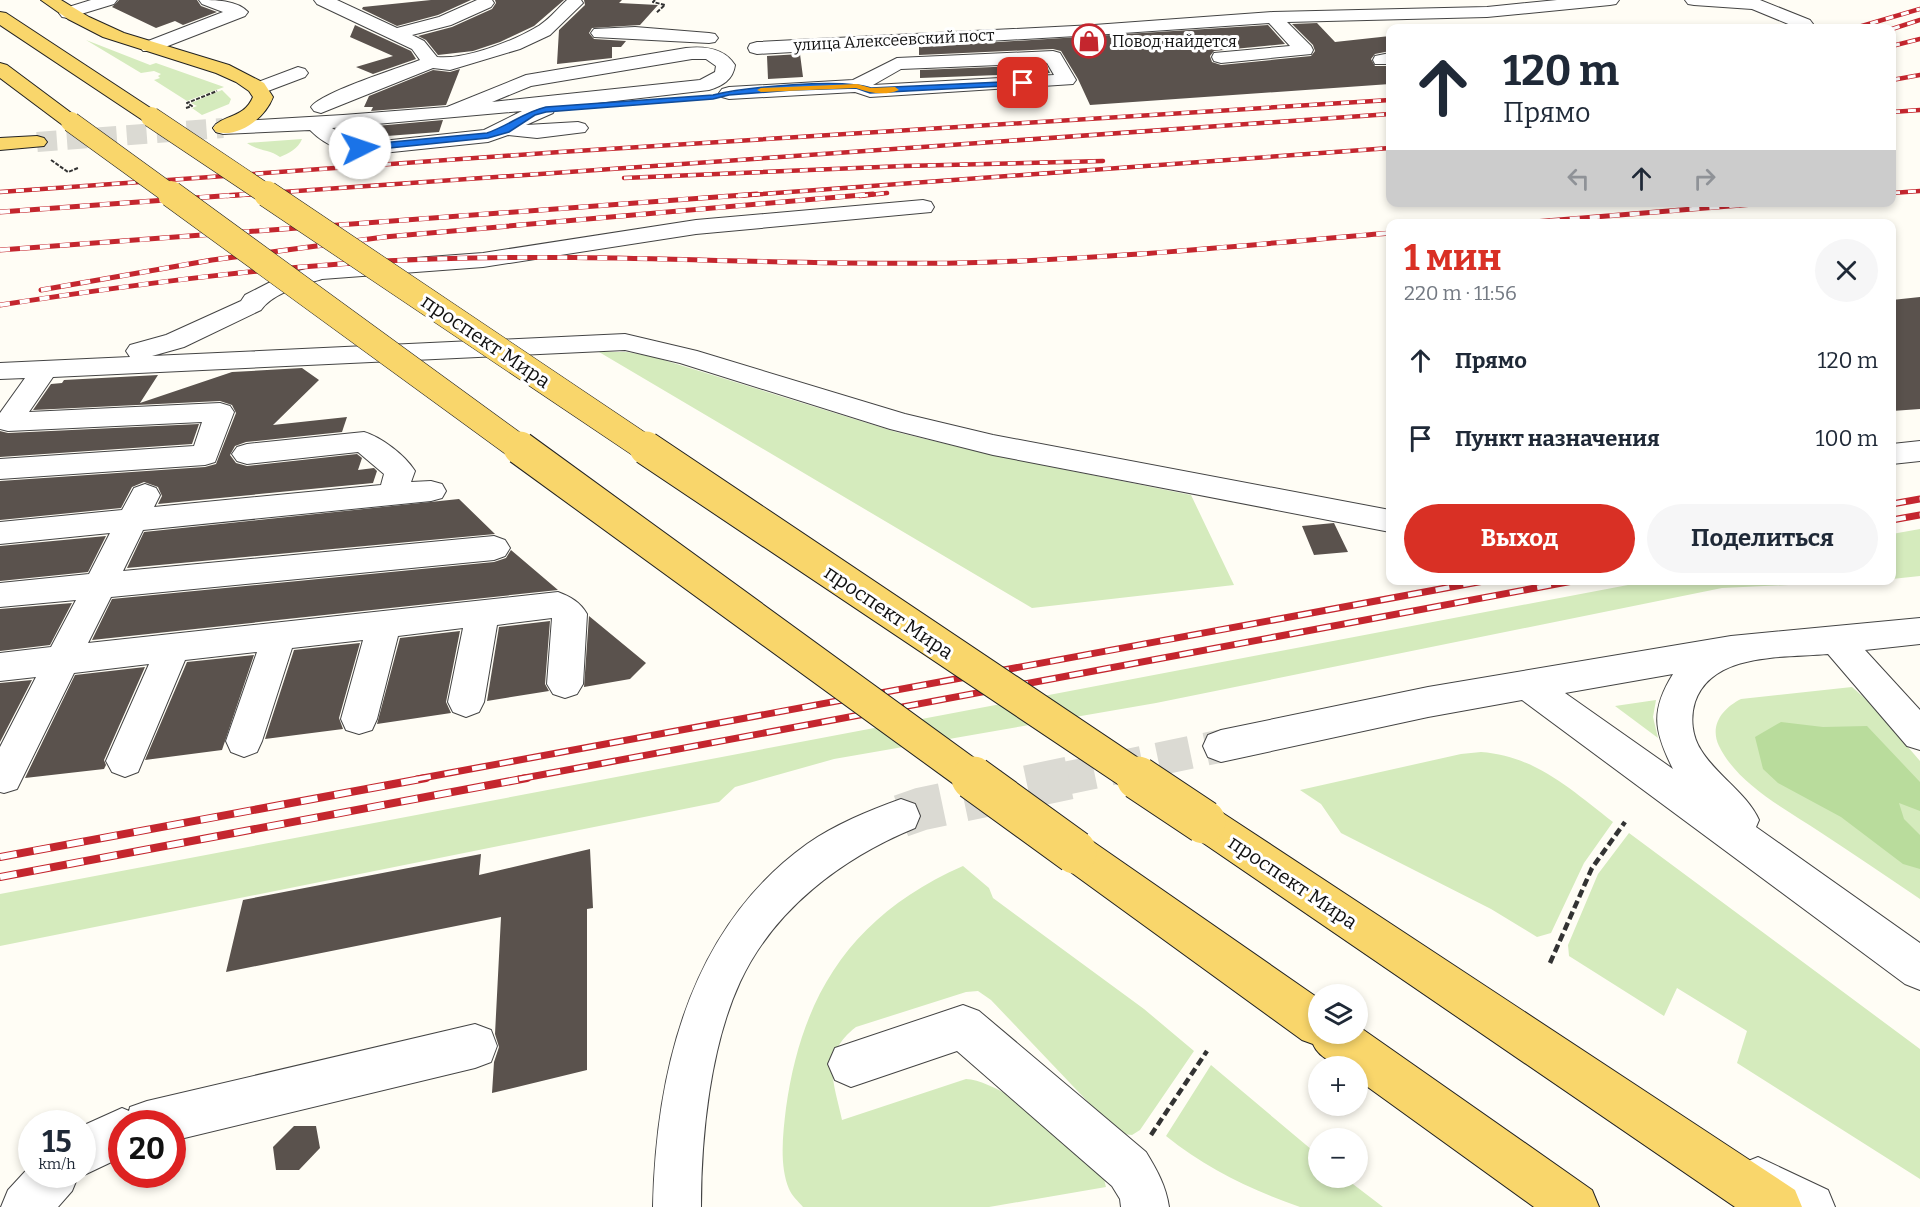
<!DOCTYPE html>
<html lang="ru">
<meta charset="utf-8">
<style>
:root{--surface:#fff;--page:#f6f6f7;--text:#1f2937;--muted:#747a83;--accent:#d93025}
body{margin:0;font-family:Bitter,serif;background:var(--page);color:var(--text);height:100vh;display:flex;flex-direction:column;font-size:22px;white-space:nowrap}
*{box-sizing:border-box;margin:0}
p{font-size:20px;color:var(--muted)}
.icon{flex:none;width:33px;height:33px;fill:none;stroke:currentColor;stroke-width:2;stroke-linecap:round;stroke-linejoin:round}
.map{position:relative;flex:1;overflow:hidden}
.panel{position:absolute;left:1386px;top:219px;width:510px;height:366px;display:flex;flex-direction:column;background:var(--surface);border-radius:12px;box-shadow:0 3px 9px #0003}
.panel>*{flex:none}
.guide{position:absolute;left:1386px;top:24px;width:510px;height:183px;border-radius:12px;box-shadow:0 3px 9px #0003;background:#fff;color:var(--text);overflow:hidden}
.controls{position:absolute;left:1308px;top:984px;display:grid;gap:12px}
.controls a{display:grid;place-items:center;width:60px;height:60px;border-radius:50%;background:var(--surface);box-shadow:0 3px 9px #0003;font-size:30px}
.speed{position:absolute;left:18px;top:1110px;display:flex;gap:12px;font-size:30px;font-weight:700;text-align:center}
.speed>*{display:grid;place-content:center;width:78px;height:78px;border-radius:50%;background:var(--surface);box-shadow:0 3px 9px #0003;line-height:1}
.speed small{font-size:15px;font-weight:400}
.speed .limit{border:9px solid #d22;background:#fff;color:#111}
.pin{position:absolute;display:grid;place-items:center;width:51px;height:51px;color:#fff;margin:-26px;border-radius:12px;box-shadow:0 3px 9px #0006}
.me{position:absolute;width:66px;margin:-33px;rotate:86deg;stroke-linejoin:round;filter:drop-shadow(0 0 4px #0008)}
.turn{display:flex;align-items:center;gap:21px;height:126px;padding:0 18px;font-size:27px}
.turn .icon{width:78px;height:78px;stroke-width:2.5}
.turn b{display:block;font-size:42px;line-height:51px}
.lanes{display:flex;align-items:center;height:57px;padding:0 18px;background:#0003;justify-content:center;gap:30px;direction:ltr}
.lanes .off{opacity:.35}
.round{display:grid;place-items:center;flex:none;width:63px;height:63px;border-radius:32px;background:var(--page)}
.overview{display:flex;align-items:center;justify-content:space-between;height:102px;padding:0 18px}
h1{font-size:36px;font-weight:700;line-height:45px;color:var(--accent)}
.primary-button{display:flex;gap:12px;margin-top:auto;padding:12px 18px}
.primary-button a{flex:1;height:69px;border-radius:36px;background:var(--accent);color:#fff;font-size:24px;font-weight:700;line-height:69px;text-align:center}
.primary-button a+a{background:var(--page);color:var(--text)}
ul{padding:0;list-style:none}
li{display:flex;align-items:center;gap:18px;height:78px;padding:0 18px}
li div{flex:1}
li b{display:block;font-size:22px}
li em{font-style:normal}
.map>svg:first-child{display:block}
</style>
<div class="map">
<svg width="1920" height="1207" viewBox="0 0 1920 1207">
<rect width="100%" height="100%" fill="#fffdf5"/>
<path fill="#d5ebbd" d="M 86,40 L 150,65 L 156,63 L 224,87 L 187,101 L 154,80 L 160,78 L 158,76 L 161,74 L 154,71 L 141,73 Z
M 222,90 L 231,99 L 229,104 L 202,115 L 192,108 L 197,106 L 191,103 Z
M 302,139 C 298,149 289,153 280,157 C 269,149 258,151 247,143 Z
M 599,352 L 627,352 L 654,357 L 896,432 L 988,454 L 1191,495 L 1234,585 L 1032,608 Z
M 1920,529 L 1920,576 L 1892,579 L 1892,534 Z
M 1649,581 L 1875,581 L 1722,588 L 1156,703 L 834,759 L 735,787 L 719,802 L 0,946 L 0,894 Z
M 1852,687 L 1869,702 L 1920,761 L 1920,899 C 1887,877 1854,854 1820,832 C 1786,809 1738,785 1719,746 C 1709,725 1723,708 1741,699 Z
M 1656,700 L 1653,717 L 1658,738 L 1615,706 Z
M 1481,752 C 1536,756 1571,790 1613,822 L 1584,863 L 1551,933 L 1537,937 L 1491,909 L 1341,833 L 1321,804 L 1300,790 L 1461,754 Z
M 1629,833 L 1920,1049 L 1920,1179 L 1737,1063 L 1747,1031 L 1677,988 L 1664,1016 L 1569,956 L 1568,945 L 1598,874 Z
M 963,866 L 989,888 L 993,898 L 1144,1009 L 1194,1051 L 1140,1130 L 1132,1135 L 1123,1134 L 1109,1124 L 991,1000 L 978,991 L 966,992 L 856,1027 C 820,1055 834,1082 842,1120 L 966,1079 C 1000,1080 1083,1144 1102,1174 C 1104,1177 1105,1183 1106,1187 L 989,1207 L 803,1207 C 798,1201 792,1196 789,1189 C 779,1165 783,1133 786,1108 C 802,992 854,914 963,866 Z
M 1211,1065 L 1318,1155 L 1318,1178 L 1345,1178 L 1383,1207 C 1366,1207 1312,1207 1300,1207 C 1251,1190 1206,1168 1166,1136 Z"/>
<path fill="#b9dc9c" d="M 1781,722 L 1823,727 L 1867,726 L 1920,782 L 1920,811 L 1899,803 L 1904,819 L 1920,835 L 1920,869 L 1903,864 L 1841,817 L 1778,783 L 1763,769 L 1755,737 Z"/>
<path fill="#5a524d" d="M 119,0 L 197,0 L 201,6 L 217,12 L 183,25 L 175,21 L 156,28 L 112,7 Z
M 431,0 L 471,0 L 438,15 L 397,26 L 362,9 L 363,7 Z
M 495,0 L 564,0 L 534,26 L 500,42 L 473,51 L 438,55 L 426,40 L 418,36 L 452,27 L 492,9 L 496,3 Z
M 584,0 L 622,0 L 619,3 L 658,5 L 640,25 L 592,28 L 589,33 L 594,39 L 626,41 L 621,47 L 612,47 L 612,58 L 557,64 L 559,30 L 585,5 Z
M 1317,23 L 1335,42 L 1390,36 L 1390,51 L 1375,54 L 1371,59 L 1375,66 L 1390,66 L 1390,84 L 1090,105 L 1078,79 L 1061,51 L 1053,49 L 919,55 L 919,47 L 1268,25 L 1285,44 L 1214,51 L 1210,56 L 1212,62 L 1221,65 L 1311,56 L 1315,51 L 1313,45 L 1292,24 Z
M 355,25 L 411,51 L 416,59 L 373,74 L 356,67 L 393,56 L 350,37 Z
M 800,54 L 803,77 L 768,79 L 767,56 Z
M 1046,65 L 1050,73 L 920,78 L 920,70 Z
M 460,69 L 446,105 L 371,111 L 373,107 L 364,107 L 369,96 L 433,70 L 450,72 Z
M 443,120 L 439,132 L 361,138 L 365,127 Z
M 1920,297 L 1920,409 L 1892,411 L 1892,300 Z
M 302,368 L 319,380 L 273,425 L 347,417 L 342,432 L 246,442 L 235,446 L 230,455 L 236,463 L 247,466 L 357,454 L 362,458 L 358,470 L 374,468 L 377,471 L 373,483 L 158,504 L 162,496 L 158,487 L 144,482 L 132,487 L 121,508 L 0,520 L 0,481 L 205,467 L 216,464 L 236,413 L 232,405 L 220,401 L 33,410 L 51,384 L 62,383 L 64,380 L 158,375 L 140,403 L 232,372 Z
M 199,424 L 192,444 L 0,457 L 0,431 L 8,433 Z
M 459,499 L 495,534 L 127,568 L 144,532 Z
M 1334,523 L 1348,552 L 1314,555 L 1302,526 Z
M 106,536 L 88,572 L 0,581 L 0,546 Z
M 511,550 L 558,590 L 92,640 L 112,599 L 494,562 L 506,558 Z
M 72,603 L 50,645 L 0,651 L 0,609 Z
M 589,616 L 646,663 L 630,679 L 584,687 Z
M 550,621 L 545,684 L 549,691 L 487,701 L 499,627 Z
M 460,631 L 446,702 L 451,713 L 377,724 L 400,638 Z
M 360,643 L 339,718 L 343,729 L 265,739 L 294,650 Z
M 254,655 L 222,750 L 145,760 L 187,662 Z
M 145,667 L 104,760 L 106,765 L 104,769 L 25,778 L 75,675 Z
M 32,680 L 0,742 L 0,683 Z
M 590,849 L 593,908 L 587,909 L 587,1070 L 492,1093 L 494,1062 L 499,1047 L 495,1034 L 501,917 L 226,972 L 243,900 L 481,854 L 479,875 Z
M 294,1126 L 316,1126 L 320,1148 L 299,1170 L 276,1170 L 273,1147 Z"/>
<g fill="none" stroke-linecap="round" stroke-linejoin="round">
<path stroke="#dbdad3" stroke-width="33" stroke-dasharray="33 16" stroke-linecap="butt" d="M 1062,779 L 1221,746"/>
<path stroke="#dbdad3" stroke-width="43" stroke-dasharray="43 22" stroke-linecap="butt" d="M 901,816 L 921,809 L 1069,778"/>
<path stroke="#dbdad3" stroke-width="20" stroke-dasharray="20 10" stroke-linecap="butt" d="M 37,142 L 223,128"/>
<defs>
<path id="minor" d="M 91,0 L 117,0 L 114,4 L 68,18 L 62,17 L 59,13 L 62,9 Z
M 199,0 C 215,0 237,0 248,12 L 245,16 L 155,51 L 143,51 L 140,47 L 143,43 L 223,12 L 202,4 Z
M 314,0 L 337,0 L 397,28 L 439,17 L 477,0 L 492,0 L 494,3 L 491,7 L 451,25 L 412,35 L 424,41 L 437,57 C 464,60 511,42 535,28 C 547,22 557,9 567,0 L 581,0 L 583,3 L 550,35 L 520,49 L 450,70 L 433,68 L 321,113 L 314,111 L 311,107 C 322,92 399,68 420,60 L 412,49 L 317,4 Z
M 1557,0 L 1619,0 L 1616,4 L 1610,5 L 1487,17 L 1287,22 L 1311,46 L 1313,50 L 1311,54 L 1221,63 L 1214,61 L 1212,57 L 1214,53 L 1290,46 L 1269,23 L 1094,35 L 757,54 L 750,52 L 748,48 L 750,44 L 757,42 L 1094,25 L 1273,12 L 1487,7 Z
M 1685,0 L 1760,0 L 1810,20 L 1813,24 L 1810,28 L 1798,28 L 1752,9 L 1694,5 L 1688,4 Z
M 635,27 L 709,33 L 715,34 L 718,38 L 715,42 L 709,43 L 594,37 L 591,33 L 594,29 Z
M 686,48 C 705,46 724,48 735,65 C 733,80 722,86 709,90 L 555,108 L 553,113 L 526,125 L 578,122 L 585,124 L 588,128 L 585,132 L 537,138 L 508,135 L 488,142 L 373,154 C 348,154 328,148 310,130 L 223,134 L 216,132 L 213,128 L 216,124 L 223,122 L 343,115 L 447,107 L 526,75 ZM 692,59 L 706,59 L 716,66 L 715,72 L 700,80 L 492,102 L 531,86 ZM 522,111 L 484,130 L 373,142 L 349,139 L 332,128 Z
M 1053,51 L 1060,53 L 1076,80 L 1073,84 L 870,97 L 855,92 L 729,99 L 722,97 L 719,93 L 722,89 L 729,87 L 853,80 L 897,58 ZM 1047,63 L 1054,75 L 873,85 L 901,69 Z
M 1390,53 L 1390,64 L 1375,64 L 1373,60 L 1375,56 Z
M 298,67 L 305,69 L 308,73 L 305,77 L 260,94 L 253,92 L 250,88 L 253,84 Z
M 923,200 L 931,202 L 934,207 L 931,212 L 696,234 L 483,267 L 322,279 C 303,285 273,293 261,310 L 184,347 L 152,356 L 625,334 L 697,351 L 905,414 L 993,435 L 1390,510 L 1390,532 L 993,455 L 890,429 L 680,363 L 625,350 L 53,377 L 29,412 L 220,403 L 230,406 L 234,412 L 215,462 L 205,465 L 0,479 L 0,459 L 194,446 L 202,422 L 8,431 L 0,429 L 0,413 L 25,378 L 0,379 L 0,363 L 130,357 L 126,351 L 130,345 L 166,335 L 241,301 L 245,295 L 284,275 L 320,265 L 483,253 L 696,220 Z
M 364,432 C 381,437 405,455 415,471 L 411,482 L 431,481 L 442,484 L 446,491 L 442,498 L 431,501 L 143,530 L 123,571 L 494,536 L 505,540 L 510,548 L 505,556 L 494,560 L 111,597 L 88,643 L 558,592 C 571,597 580,602 587,614 L 583,684 L 577,694 L 565,698 L 553,694 L 547,684 L 552,618 L 497,625 L 484,702 L 479,712 L 466,717 L 453,712 L 448,702 L 463,628 L 398,636 L 377,719 L 372,730 L 359,734 L 346,730 L 341,719 L 363,640 L 292,648 L 262,741 L 257,752 L 244,757 L 231,752 L 226,741 L 257,652 L 185,660 L 138,772 L 125,777 L 112,772 L 106,761 L 149,664 L 74,673 L 17,789 L 4,793 L 0,792 L 0,747 L 36,677 L 0,681 L 0,653 L 51,647 L 76,600 L 0,607 L 0,583 L 89,574 L 110,533 L 0,544 L 0,522 L 122,510 L 134,488 L 145,484 L 156,488 L 160,495 L 154,507 L 381,485 L 384,474 L 358,452 L 247,464 L 237,461 L 232,454 L 237,447 L 247,444 Z
M 1920,441 L 1920,461 L 1892,464 L 1892,444 Z
M 1920,618 L 1920,644 L 1865,650 L 1920,710 L 1920,750 L 1907,746 L 1828,654 C 1784,658 1712,652 1695,702 C 1690,718 1692,736 1701,750 C 1717,776 1747,793 1759,820 L 1756,827 L 1920,943 L 1920,990 L 1905,984 L 1522,700 L 1428,717 L 1221,762 L 1208,757 L 1203,746 L 1208,735 L 1221,730 L 1428,687 L 1731,636 ZM 1673,674 C 1650,711 1654,731 1673,769 L 1565,693 Z
M 901,799 L 915,804 L 920,816 L 915,828 C 842,858 774,909 740,982 C 710,1047 701,1137 701,1207 L 653,1207 C 656,1070 690,928 807,844 C 836,824 868,811 901,799 Z
M 963,1005 L 979,1011 L 1146,1152 C 1157,1170 1166,1186 1169,1207 L 1121,1207 L 1120,1199 L 1112,1186 L 957,1051 L 851,1087 L 835,1080 L 828,1064 L 835,1048 Z
M 475,1024 L 491,1030 L 497,1046 L 491,1062 L 475,1068 L 172,1141 L 172,1124 L 122,1124 L 122,1157 L 82,1176 L 79,1174 L 82,1174 L 82,1126 L 122,1108 L 129,1111 L 130,1107 L 147,1101 Z
M 1758,1157 L 1828,1190 L 1835,1207 L 1759,1207 L 1741,1198 L 1734,1181 L 1741,1164 Z
M 32,1164 L 32,1174 L 79,1174 L 72,1191 L 58,1207 L 1,1207 L 8,1190 Z"/>
<path id="major" d="M 41,0 L 61,0 L 89,17 L 124,33 L 229,65 L 264,83 L 273,97 C 265,118 239,138 216,132 L 213,128 C 223,114 244,119 253,97 L 249,91 L 236,82 L 216,73 L 103,37 L 68,19 Z
M 0,12 L 6,13 L 158,113 L 161,117 L 158,121 L 144,121 L 0,25 Z
M 0,63 L 7,65 L 78,118 L 81,122 L 78,126 L 64,126 L 0,78 Z
M 37,136 L 44,138 L 47,142 L 44,146 L 0,150 L 0,138 Z
M 1204,805 L 1218,810 L 1795,1190 L 1802,1207 L 1735,1207 L 1190,834 L 1185,822 L 1190,810 Z
M 1075,834 L 1089,839 L 1318,998 L 1318,1034 L 1358,1034 L 1358,1026 L 1592,1190 L 1599,1207 L 1534,1207 L 1358,1080 L 1358,1066 C 1341,1066 1320,1061 1313,1044 L 1302,1040 L 1061,865 L 1055,852 L 1061,839 Z"/>
</defs>
<use href="#minor" stroke="#444" stroke-width="2"/>
<use href="#major" stroke="#222" stroke-width="2"/>
<path stroke="#333" stroke-width="2" stroke-dasharray="4 1.5" stroke-linecap="butt" d="M 655,0 L 653,2 L 665,5 L 656,13
M 186,108 L 192,106 L 187,103 L 217,91
M 51,160 L 68,172 L 78,168"/>
<path stroke="#333" stroke-width="4.5" stroke-dasharray="8 4" stroke-linecap="butt" d="M 1550,963 L 1592,868 L 1625,822
M 1151,1135 L 1207,1051"/>
<use href="#minor" fill="#fff" fill-rule="evenodd"/>
<use href="#major" fill="#f9d66b" fill-rule="evenodd"/>
<defs>
<path id="rail-far3" d="M 1855,28 L 1920,9
M 1892,29 L 1920,20
M 1892,46 L 1920,39
M 1892,80 L 1920,75
M 1892,112 L 1920,110
M 624,178 L 904,166 L 1103,161
M 0,192 L 560,152 L 1390,100
M 1892,193 L 1920,191
M 227,196 L 1390,114
M 736,196 L 1390,148
M 860,196 L 887,193"/>
<path id="rail-far2" d="M 0,212 L 249,194
M 1510,224 L 1779,202
M 0,250 L 757,194
M 41,290 L 212,260 L 384,237 L 873,194
M 0,305 C 143,283 287,264 432,259 C 607,253 782,266 957,263 C 1102,260 1246,245 1390,233"/>
<path id="rail-far1" d="M 1892,504 L 1920,499
M 1892,520 L 1920,515
M 417,779 L 1489,580
M 519,779 L 1578,580"/>
<path id="rail" d="M 0,857 L 426,778
M 0,877 L 527,778"/>
</defs>
<use href="#rail-far3" stroke="#c4262e" stroke-width="4.5"/>
<use href="#rail-far2" stroke="#c4262e" stroke-width="5"/>
<use href="#rail-far1" stroke="#c4262e" stroke-width="7"/>
<use href="#rail" stroke="#c4262e" stroke-width="8"/>
<use href="#rail-far3" stroke="#fff" stroke-width="3" stroke-dasharray="8" stroke-linecap="butt"/>
<use href="#rail-far2" stroke="#fff" stroke-width="4" stroke-dasharray="10" stroke-linecap="butt"/>
<use href="#rail-far1" stroke="#fff" stroke-width="4.5" stroke-dasharray="14" stroke-linecap="butt"/>
<use href="#rail" stroke="#fff" stroke-width="6" stroke-dasharray="17" stroke-linecap="butt"/>
<defs>
<path id="major-bridge-far3" d="M 151,117 L 269,196
M 71,122 L 173,196"/>
<path id="major-bridge-far2" d="M 171,194 L 522,450
M 267,194 L 648,450"/>
<path id="major-bridge-far1" d="M 520,448 L 975,779
M 646,448 L 1140,779"/>
<path id="major-bridge" d="M 973,778 L 1075,852
M 1138,778 L 1204,822"/>
</defs>
<use href="#major-bridge-far3" stroke="#222" stroke-width="21" stroke-linecap="butt"/>
<use href="#major-bridge-far2" stroke="#222" stroke-width="27" stroke-linecap="butt"/>
<use href="#major-bridge-far1" stroke="#222" stroke-width="35" stroke-linecap="butt"/>
<use href="#major-bridge" stroke="#222" stroke-width="45" stroke-linecap="butt"/>
<use href="#major-bridge-far3" stroke="#f9d66b" stroke-width="20"/>
<use href="#major-bridge-far2" stroke="#f9d66b" stroke-width="26"/>
<use href="#major-bridge-far1" stroke="#f9d66b" stroke-width="33"/>
<use href="#major-bridge" stroke="#f9d66b" stroke-width="43"/>
</g>
<path fill="#1a73e8" stroke="#114b97" stroke-width="1.5" d="M 1026,81 L 1026,84 L 1023,85 L 870,93 L 856,88 L 792,90 L 729,95 L 713,99 L 546,112 L 535,115 L 509,132 L 488,138 L 360,151 L 356,148 L 360,145 L 487,133 C 508,126 524,112 546,107 L 713,95 C 745,87 842,78 871,88 Z"/>
<path fill="#f59e0b" d="M 857,84 L 871,88 L 895,87 L 899,90 C 886,96 869,93 856,88 L 761,92 L 757,90 L 761,88 Z"/>
<defs>
<symbol id="shop-ring" viewBox="-11 -11 22 22"><circle r="9.5" fill="#fff" stroke="#c4262e" stroke-width="1.5"/><path d="M-5-2.5h2.3a2.7 3.5 0 0 1 5.4 0H5L5.5 6h-11ZM-1.5-2.5h3a1.5 2.3 0 0 0-3 0Z" fill="#c4262e"/></symbol>
</defs>
<g fill-rule="evenodd">
<use href="#shop-ring" x="1070" y="22" width="38" height="38"/>
</g>
<g text-anchor="middle" dominant-baseline="central" stroke-width="6" stroke-linejoin="round" paint-order="stroke">
<g font-size="16" fill="#111" stroke="#fff">
<text transform="translate(894 40) rotate(-3)">улица Алексеевский пост</text>
</g>
<g font-size="16" fill="#111" stroke="#fff" text-anchor="start">
<text x="1112" y="41">Повод найдется</text>
</g>
<g font-size="20" fill="#111" stroke="#fff">
<text transform="translate(486 341) rotate(34)">проспект Мира</text>
<text transform="translate(889 612) rotate(34)">проспект Мира</text>
<text transform="translate(1293 882) rotate(34)">проспект Мира</text>
</g>
</g>
</svg>
<div class="controls">
<a><svg class="icon" aria-label="layers" viewBox="0 0 24 24"><path d="M12 4l9 5-9 5-9-5zM3 14l9 5 9-5"/></svg></a>
<a>+</a>
<a>−</a>
</div>
<div class="speed"><div>15<small>km/h</small></div><div class="limit">20</div></div>
<div class="pin" style="left:1023px;top:83px;background:#d93025"><svg class="icon" aria-label="arrive" viewBox="0 0 24 24"><path d="M6 21V4h12l-3 4 3 4H6"/></svg></div>
<svg class="me" style="left:360px;top:148px" viewBox="-20 -20 40 40"><circle r="19" fill="#fff"/><path d="M0-13L10 11 0 6-10 11z" fill="#1a73e8"/></svg>
<div class="guide">
<div class="turn"><svg class="icon" aria-label="ahead" viewBox="0 0 24 24"><path d="M12 20V5M6 11l6-6 6 6"/></svg><div><b>120 m</b>Прямо</div></div>
<div class="lanes"><svg class="icon off" aria-label="left" viewBox="0 0 24 24"><path d="M17 20v-9H6M10 6l-5 5 5 5"/></svg><svg class="icon" aria-label="ahead" viewBox="0 0 24 24"><path d="M12 20V5M6 11l6-6 6 6"/></svg><svg class="icon off" aria-label="right" viewBox="0 0 24 24"><path d="M7 20v-9h11M14 6l5 5-5 5"/></svg></div>
</div>
<section class="panel">
<div class="overview"><div><h1>1 мин</h1><p>220 m · 11:56</p></div><a class="round"><svg class="icon" aria-label="close" viewBox="0 0 24 24"><path d="M6 6l12 12M18 6L6 18"/></svg></a></div>
<ul>
<li><svg class="icon" aria-label="ahead" viewBox="0 0 24 24"><path d="M12 20V5M6 11l6-6 6 6"/></svg><div><b>Прямо</b></div><em>120 m</em></li>
<li><svg class="icon" aria-label="arrive" viewBox="0 0 24 24"><path d="M6 21V4h12l-3 4 3 4H6"/></svg><div><b>Пункт назначения</b></div><em>100 m</em></li>
</ul>
<div class="primary-button"><a>Выход</a><a>Поделиться</a></div>
</section>
</div>
